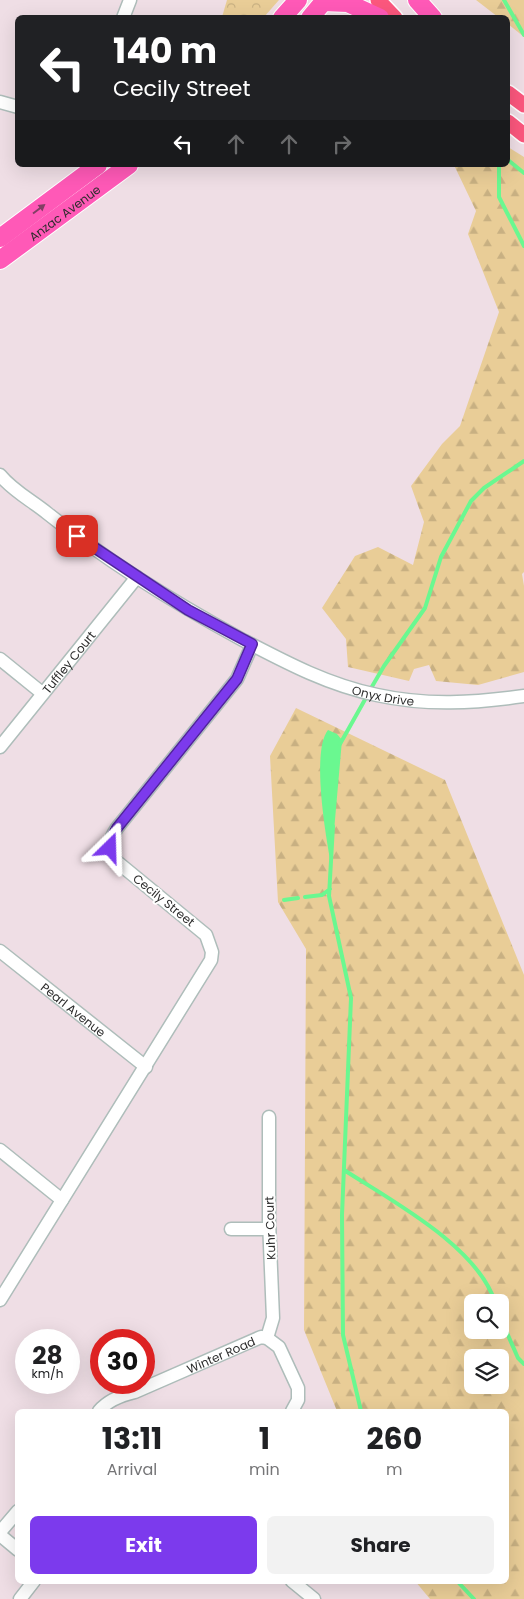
<!DOCTYPE html>
<style>
:root{--surface:#fff;--page:#f2f2f2;--text:#202124;--muted:#757577;--accent:#7c3aed}
body{margin:0;font-family:Poppins,sans-serif;background:var(--page);color:var(--text);height:100vh;display:flex;flex-direction:column;font-size:19px;white-space:nowrap}
*{box-sizing:border-box;margin:0}
p{font-size:16px;color:var(--muted)}
.icon{flex:none;width:28px;height:28px;fill:none;stroke:currentColor;stroke-width:2;stroke-linecap:round;stroke-linejoin:round}
.map{position:relative;flex:1;overflow:hidden}
.sheet{position:absolute;left:15px;top:1409px;width:494px;height:175px;display:flex;flex-direction:column;background:var(--surface);border-radius:8px;box-shadow:0 5px 20px #0002}
.sheet>*{flex:none}
.top-card{position:absolute;left:15px;top:15px;width:495px;height:152px;border-radius:8px;box-shadow:0 5px 20px #0002;background:#202124;color:#fff;overflow:hidden}
.tools{position:absolute;left:464px;top:1294px;display:grid;gap:10px}
.tools a{display:grid;place-items:center;width:45px;height:45px;border-radius:8px;background:var(--surface);box-shadow:0 5px 20px #0002;font-size:25px}
.speed{position:absolute;left:15px;top:1329px;display:flex;gap:10px;font-size:25px;font-weight:700;text-align:center}
.speed>*{display:grid;place-content:center;width:65px;height:65px;border-radius:50%;background:var(--surface);box-shadow:0 5px 20px #0002;line-height:1}
.speed small{font-size:12px;font-weight:400}
.speed .limit{border:8px solid #d22;background:#fff;color:#111}
.pin{position:absolute;display:grid;place-items:center;width:42px;height:42px;color:#fff;margin:-21px;border-radius:10px;box-shadow:0 2px 8px #0006}
.me{position:absolute;width:55px;margin:-28px;rotate:22deg;stroke-linejoin:round;filter:drop-shadow(0 0 4px #0008)}
.turn{display:flex;align-items:center;gap:18px;height:105px;padding:0 15px;font-size:22px}
.turn .icon{width:65px;height:65px;stroke-width:2.5}
.turn b{display:block;font-size:35px;line-height:42px}
.lanes{display:flex;align-items:center;height:48px;padding:0 15px;background:#0003;justify-content:center;gap:25px;direction:ltr}
.lanes .off{opacity:.35}
.eta{display:flex;justify-content:space-evenly;align-items:center;height:85px;text-align:center}
.eta b{font-size:30px;font-weight:700;line-height:35px}
.primary-button{display:flex;gap:10px;margin-top:auto;padding:10px 15px}
.primary-button a{flex:1;height:58px;border-radius:8px;background:var(--accent);color:#fff;font-size:20px;font-weight:700;line-height:58px;text-align:center}
.primary-button a+a{background:var(--page);color:var(--text)}
.map>svg:first-child{display:block}
</style>
<div class="map">
<svg width="524" height="1599" viewBox="0 0 524 1599">
<defs>
<pattern id="forest-firs" width="22" height="20" patternUnits="userSpaceOnUse" patternTransform="scale(1.25)"><rect width="22" height="20" fill="#e9cd97"/><path d="M5 1l3.5 6h-7zM16 11l3.5 6h-7z" fill="#c8b082"/></pattern>
<pattern id="park-crowns" width="20" height="18" patternUnits="userSpaceOnUse" patternTransform="scale(1.25)"><rect width="20" height="18" fill="#e9cd97"/><path d="M2 6a3 3 0 1 1 6 0M12 15a3 3 0 1 1 6 0" fill="none" stroke="#c8b082"/></pattern>
</defs>
<rect width="100%" height="100%" fill="#efdee5"/>
<path fill="url(#forest-firs)" fill-rule="evenodd" d="M 476,0 L 524,0 L 524,37 L 508,24 L 508,18 L 498,17 Z
M 508,147 L 524,157 L 524,572 L 522,574 L 524,586 L 524,672 L 478,685 L 436,681 L 429,665 L 414,669 L 409,681 L 348,667 L 346,639 L 322,608 L 355,556 L 378,547 L 413,565 L 424,522 L 411,486 L 442,444 L 460,426 L 499,312 L 468,234 L 476,211 L 454,165 L 508,165 Z
M 296,708 L 445,780 L 524,975 L 524,1599 L 430,1599 L 415,1581 L 506,1581 L 506,1411 L 337,1411 L 304,1330 L 306,949 L 278,902 L 270,756 ZM 472,1302 L 500,1302 L 500,1330 L 472,1330 ZM 472,1358 L 500,1358 L 500,1385 L 472,1385 Z"/>
<path fill="url(#park-crowns)" d="M 227,0 L 279,0 L 264,17 L 222,17 Z"/>
<path fill="#6af890" d="M 328,730 L 337,734 L 342,740 L 331,865 C 326,838 311,751 328,730 Z"/>
<g fill="none" stroke-linecap="round" stroke-linejoin="round">
<path stroke="#6af890" stroke-width="4" d="M 504,0 L 524,35
M 508,160 L 524,173
M 499,165 L 499,197 L 524,246
M 370,690 L 384,666 L 425,608 L 441,557 L 471,501 L 484,488 L 524,461
M 340,744 L 367,696
M 333,826 L 329,896 L 351,998 L 342,1215 L 343,1335 L 361,1411
M 305,897 L 322,895 L 330,889
M 284,900 L 298,898
M 344,1170 C 392,1201 477,1246 495,1302
M 500,1317 L 518,1358 L 524,1364
M 457,1581 L 474,1599"/>
<defs>
<g id="minor">
<path d="M 123,18 L 130,0"/>
<path d="M 0,102 L 18,107"/>
<path id="s1" d="M 0,475 C 13,491 31,500 47,513 C 107,561 173,602 241,639 C 285,662 328,685 377,695 C 427,706 474,703 524,696"/>
<path d="M 0,659 L 42,693"/>
<path id="s2" d="M 0,747 L 137,577"/>
<path id="s3" d="M 0,951 L 146,1067"/>
<path d="M 0,1150 L 62,1200"/>
<path d="M 231,1229 L 269,1229"/>
<path d="M 0,1300 L 211,960 L 212,952 L 206,935 L 116,861 C 107,849 109,840 117,828 L 237,679 L 252,645"/>
<path d="M 267,1338 L 273,1318 L 269,1221 L 269,1117"/>
<path id="s4" d="M 99,1411 C 108,1400 122,1395 135,1392 L 261,1337 L 267,1338 L 279,1347 L 298,1388 L 298,1400 L 292,1411"/>
<path d="M 0,1532 L 18,1511"/>
<path d="M 0,1535 L 18,1550"/>
<path d="M 292,1581 L 314,1599"/>
<path d="M 20,1599 L 34,1581"/>
</g>
<path id="major" d="M 378,0 L 395,18
M 508,93 L 524,105
M 508,122 L 524,135"/>
<g id="highway">
<path d="M 417,0 L 433,18"/>
<path d="M 323,2 L 348,3 L 380,18"/>
<path d="M 282,18 L 298,0"/>
<path d="M 310,18 L 325,0"/>
<path d="M 0,238 L 98,165"/>
<path id="s5" d="M 0,260 L 129,165"/>
</g>
</defs>
<use href="#minor" stroke="#aebdba" stroke-width="15"/>
<use href="#major" stroke="#fff" stroke-width="18"/>
<use href="#highway" stroke="#fff" stroke-width="20"/>
<use href="#minor" stroke="#fff" stroke-width="12"/>
<use href="#major" stroke="#fb577d" stroke-width="15"/>
<use href="#highway" stroke="#ff59b7" stroke-width="18"/>
</g>
<defs><path id="oneway-solid" d="M-6-.8H1V-3.2L6.5 0L1 3.2V.8H-6Z" transform="scale(1.25)"/></defs>
<use fill="#813f64" href="#oneway-solid" transform="translate(39 209) rotate(-37)"/>
<g fill="none" stroke-linecap="round" stroke-linejoin="round">
<defs>
<path id="route" d="M 77,536 L 188,610 L 252,644 L 237,679 L 117,828 L 110,841 L 110,848"/>
</defs>
<use href="#route" stroke="#51269a" stroke-width="12"/>
<use href="#route" stroke="#7c3aed" stroke-width="9"/>
</g>
<g text-anchor="middle" dominant-baseline="central" stroke-width="4" stroke-linejoin="round" paint-order="stroke">
<g font-size="12" fill="#2d2d2d" stroke="#fff">
<text stroke="none"><textPath href="#s5" startOffset="80">Anzac Avenue</textPath></text>
<text stroke="none"><textPath href="#s2" startOffset="109">Tuffley Court</textPath></text>
<text stroke="none"><textPath href="#s1" startOffset="446">Onyx Drive</textPath></text>
<text transform="translate(164 900) rotate(39)">Cecily Street</text>
<text stroke="none"><textPath href="#s3" startOffset="94">Pearl Avenue</textPath></text>
<text transform="translate(270 1228) rotate(-92)">Kuhr Court</text>
<text stroke="none"><textPath href="#s4" startOffset="135">Winter Road</textPath></text>
</g>
</g>
</svg>
<div class="tools">
<a><svg class="icon" aria-label="search" viewBox="0 0 24 24"><circle cx="10" cy="10" r="6"/><path d="M15 15l6 6"/></svg></a>
<a><svg class="icon" aria-label="layers" viewBox="0 0 24 24"><path d="M12 4l9 5-9 5-9-5zM3 14l9 5 9-5"/></svg></a>
</div>
<div class="speed"><div>28<small>km/h</small></div><div class="limit">30</div></div>
<div class="pin" style="left:77px;top:536px;background:#d93025"><svg class="icon" aria-label="arrive" viewBox="0 0 24 24"><path d="M6 21V4h12l-3 4 3 4H6"/></svg></div>
<svg class="me" style="left:110px;top:848px" viewBox="-20 -20 40 40"><path d="M0-17L14 15 0 8-14 15z" fill="#7c3aed" stroke="#fff" stroke-width="4"/></svg>
<div class="top-card">
<div class="turn"><svg class="icon" aria-label="left" viewBox="0 0 24 24"><path d="M17 20v-9H6M10 6l-5 5 5 5"/></svg><div><b>140 m</b>Cecily Street</div></div>
<div class="lanes"><svg class="icon" aria-label="left" viewBox="0 0 24 24"><path d="M17 20v-9H6M10 6l-5 5 5 5"/></svg><svg class="icon off" aria-label="ahead" viewBox="0 0 24 24"><path d="M12 20V5M6 11l6-6 6 6"/></svg><svg class="icon off" aria-label="ahead" viewBox="0 0 24 24"><path d="M12 20V5M6 11l6-6 6 6"/></svg><svg class="icon off" aria-label="right" viewBox="0 0 24 24"><path d="M7 20v-9h11M14 6l5 5-5 5"/></svg></div>
</div>
<section class="sheet">
<div class="eta">
<div><b>13:11</b><p>Arrival</p></div>
<div><b>1</b><p>min</p></div>
<div><b>260</b><p>m</p></div>
</div>
<div class="primary-button"><a>Exit</a><a>Share</a></div>
</section>
</div>
